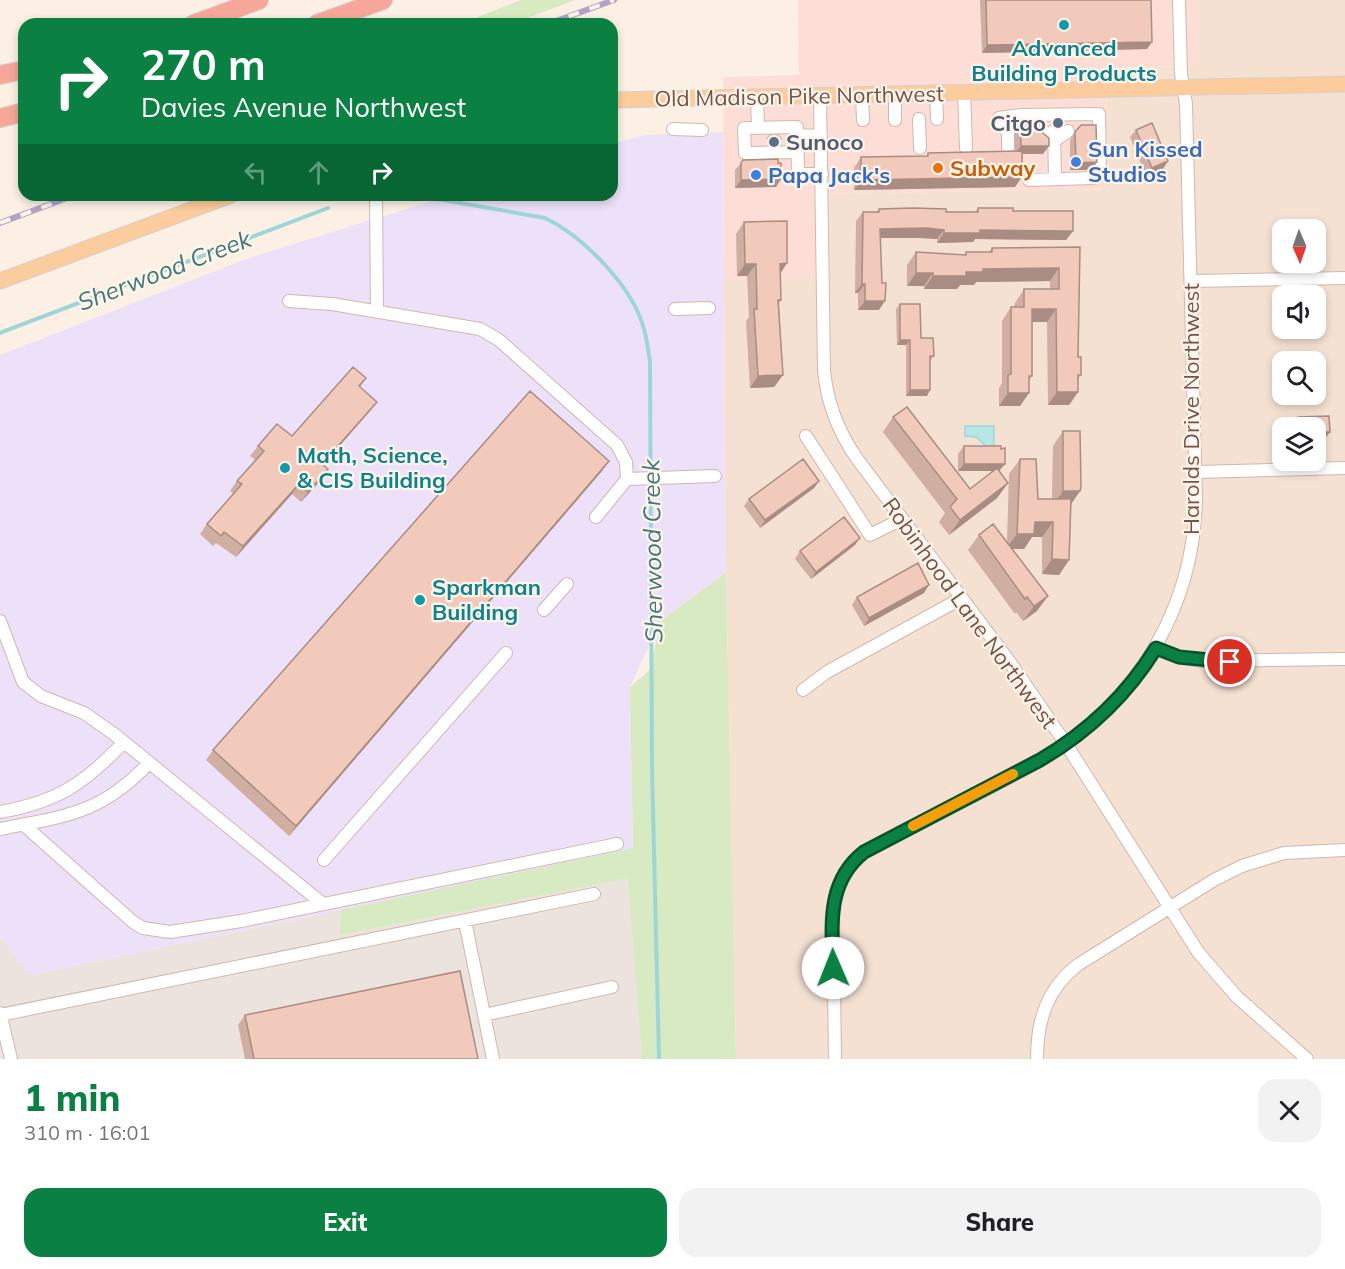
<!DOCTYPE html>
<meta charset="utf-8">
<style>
:root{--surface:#fff;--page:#f2f2f2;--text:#202124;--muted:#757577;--accent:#0b8043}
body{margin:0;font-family:Mulish,sans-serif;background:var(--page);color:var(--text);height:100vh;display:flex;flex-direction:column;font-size:22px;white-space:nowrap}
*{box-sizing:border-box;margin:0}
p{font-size:20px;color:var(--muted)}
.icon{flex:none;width:33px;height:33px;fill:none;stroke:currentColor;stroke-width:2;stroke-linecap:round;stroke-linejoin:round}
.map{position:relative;height:1059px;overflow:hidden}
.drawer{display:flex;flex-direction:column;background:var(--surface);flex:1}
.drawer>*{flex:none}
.banner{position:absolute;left:18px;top:18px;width:600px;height:183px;border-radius:18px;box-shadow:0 3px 9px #0003;background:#0b8043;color:#fff;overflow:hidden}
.needle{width:39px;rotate:178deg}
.fabs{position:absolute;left:1272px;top:219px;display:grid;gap:12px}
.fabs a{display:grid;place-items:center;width:54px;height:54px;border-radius:12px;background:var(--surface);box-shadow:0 3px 9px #0003;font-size:30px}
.pin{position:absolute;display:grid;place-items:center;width:51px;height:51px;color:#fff;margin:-26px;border:3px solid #fff;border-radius:50%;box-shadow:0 2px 6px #0007}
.me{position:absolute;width:66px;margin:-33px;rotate:359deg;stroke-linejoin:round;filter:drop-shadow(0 0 4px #0008)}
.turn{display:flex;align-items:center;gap:21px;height:126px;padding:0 24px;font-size:27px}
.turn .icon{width:78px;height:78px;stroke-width:2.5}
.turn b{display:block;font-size:42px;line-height:51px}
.lanes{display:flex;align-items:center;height:57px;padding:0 24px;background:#0003;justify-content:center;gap:30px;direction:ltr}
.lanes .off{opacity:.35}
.round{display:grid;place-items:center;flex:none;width:63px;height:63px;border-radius:18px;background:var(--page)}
.head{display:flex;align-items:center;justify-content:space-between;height:102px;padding:0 24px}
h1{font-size:36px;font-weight:800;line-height:45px;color:var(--accent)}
.primary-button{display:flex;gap:12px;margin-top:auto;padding:12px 24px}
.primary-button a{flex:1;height:69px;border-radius:18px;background:var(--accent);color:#fff;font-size:24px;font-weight:800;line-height:69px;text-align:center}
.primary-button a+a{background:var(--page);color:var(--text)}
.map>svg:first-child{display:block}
</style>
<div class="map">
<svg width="1345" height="1059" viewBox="0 0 1345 1059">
<rect width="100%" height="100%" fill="#fcf0e4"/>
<path fill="#f4e1d2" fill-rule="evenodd" d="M 1198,0 L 1345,0 L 1345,1059 L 736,1059 L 726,573 L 724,280 L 830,278 L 828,194 L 1108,189 L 1106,68 L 1199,66 ZM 1282,230 L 1316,230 L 1316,262 L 1282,262 ZM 1282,296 L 1316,296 L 1316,328 L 1282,328 ZM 1282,362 L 1316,362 L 1316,394 L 1282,394 ZM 1282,428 L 1316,428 L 1316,460 L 1282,460 Z"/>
<path fill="#fdded7" d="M 798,0 L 1198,0 L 1199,66 L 1106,68 L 1108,189 L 828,194 L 830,278 L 724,280 L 723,77 L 799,75 Z"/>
<path fill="#ece3de" d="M 633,849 L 629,878 L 642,1059 L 0,1059 L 0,937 L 31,975 Z"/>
<path fill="#ede1f9" d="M 723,132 L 726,573 L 660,621 L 630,687 L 633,849 L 31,975 L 0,937 L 0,355 L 249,258 L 451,195 L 612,195 L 612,144 L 644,135 Z"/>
<path fill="#d7eac2" d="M 521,0 L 575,0 L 512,24 L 460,24 Z
M 726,573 L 736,1059 L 642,1059 L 628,878 L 340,935 L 341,910 L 633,848 L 630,687 L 651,669 L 660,621 Z"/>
<path fill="#b8e5e6" stroke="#9ed6d8" stroke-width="1.5" d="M 965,426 L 994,426 L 994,447 L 989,449 L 976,437 L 965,436 Z"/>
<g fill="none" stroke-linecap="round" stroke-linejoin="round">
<path stroke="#9ed6d8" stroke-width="4" d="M 415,195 L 545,218 C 583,236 633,287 644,329 C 647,339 648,350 650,361 L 652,768 L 659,1059
M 0,333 L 328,208"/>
<path stroke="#dac9bd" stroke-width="12" stroke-dasharray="12 6" stroke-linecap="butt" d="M 770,134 L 781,146"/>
<defs>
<path id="minor" d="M 964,92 L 966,148
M 936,93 L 937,119
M 895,94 L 895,120
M 820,95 L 824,370 C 827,403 838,432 858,460 L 1009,661 L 1066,744 L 1198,952 L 1236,996 L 1307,1059
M 862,95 L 863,120
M 757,97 L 758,128
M 919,119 L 920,148
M 673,129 L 702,130
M 1054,131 L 1055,179
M 1045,132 L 1045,137 L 1054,141 L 1068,131
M 797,135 L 821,136
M 1008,148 L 1008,134 L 999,118 L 1021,115 L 1099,114 L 1100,175 L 1094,178 L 1029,180
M 797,152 L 745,153 L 744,128 L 797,127 L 798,174 L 822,174
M 376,195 L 377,311
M 1191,281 L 1345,278
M 289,301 L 332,304 L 480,329 L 499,340 L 617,445 L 626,462 L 627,479 L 596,517
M 675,309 L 709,308
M 806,436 L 870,535 L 902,519
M 1196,472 L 1345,468
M 627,479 L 715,476
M 544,610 L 567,584
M 0,621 L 23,682 L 41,696 L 84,713 L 114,734 L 323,904
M 1156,648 L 1179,657 L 1203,661 L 1345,659
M 803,690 L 827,672 L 962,598
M 0,812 C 57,802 84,784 124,742
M 24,825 L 133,922 L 143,928 L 170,932 L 241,921 L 617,844
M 0,829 C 66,816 101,814 149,763
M 324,860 L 506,653
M 465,921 L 493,1059
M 0,1013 L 11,1059
M 0,1015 L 594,894
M 484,1015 L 612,987
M 835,1059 L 833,914 C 835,888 843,869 864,852 C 925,817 993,790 1053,752 C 1141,696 1193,605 1196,501 L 1186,104 L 1181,74 L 1179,0
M 1037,1059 C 1037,1020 1047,988 1079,964 L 1214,880 L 1242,866 L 1284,853 L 1345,850"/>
<path id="major" d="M 612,100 L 1345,84
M 0,281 L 231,195"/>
<path id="highway" d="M 194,24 L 259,0
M 317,24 L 383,0
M 0,75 L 24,70
M 0,118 L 24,112"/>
</defs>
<use href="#minor" stroke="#d0b8ad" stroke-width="14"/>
<use href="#major" stroke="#d8cfcc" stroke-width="17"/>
<use href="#highway" stroke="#d8cfcc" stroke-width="20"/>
<use href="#minor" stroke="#fff" stroke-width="12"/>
<use href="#major" stroke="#fccc9c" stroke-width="15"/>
<use href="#highway" stroke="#f7a79a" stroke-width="18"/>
<defs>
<path id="rail" d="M 548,24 L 614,0
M 0,223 L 75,195"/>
</defs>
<use href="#rail" stroke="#b1a2c6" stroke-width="6"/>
<use href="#rail" stroke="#fff4ea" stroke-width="4" stroke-dasharray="11" stroke-linecap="butt"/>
</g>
<path fill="#d0aea1" d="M 980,0 L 1151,0 L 1147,49 L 982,53 Z
M 1020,122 L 1043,154 L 1022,154 L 1015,187 L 854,190 L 854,168 L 861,157 L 926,156 L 928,153 L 1015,151 L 1015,129 Z
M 1136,130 L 1163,169 L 1146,176 L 1130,137 Z
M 1075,132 L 1097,162 L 1092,170 L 1070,170 L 1070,140 Z
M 741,163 L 776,187 L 735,188 L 735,170 Z
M 978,208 L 1013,211 L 1073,231 L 1066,240 L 975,239 L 973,242 L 937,243 L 937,239 L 920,238 L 880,238 L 879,310 L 858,310 L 858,293 L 855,293 L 856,221 L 863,212 L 876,212 L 879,209 L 946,212 L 975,212 Z
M 744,222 L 787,263 L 781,273 L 781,300 L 779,304 L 783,375 L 774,387 L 750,388 L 746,321 L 749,317 L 747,276 L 737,276 L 736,234 Z
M 1080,247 L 1078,357 L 1081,375 L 1078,379 L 1078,392 L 1069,405 L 1048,405 L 1047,322 L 1032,322 L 1032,376 L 1029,381 L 1020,406 L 999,406 L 999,388 L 1002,383 L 1002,321 L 1011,307 L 1014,307 L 1015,303 L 1024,289 L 1050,289 L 1050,281 L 976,282 L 974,285 L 960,285 L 957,289 L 924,289 L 924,286 L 907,286 L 907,265 L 916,252 L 964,255 L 966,252 L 989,252 L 992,248 Z
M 900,304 L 921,338 L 934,356 L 930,361 L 927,396 L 906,396 L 906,345 L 897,345 L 896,309 Z
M 366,378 L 360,387 L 369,412 L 323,465 L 328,469 L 321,480 L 301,502 L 292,494 L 236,557 L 216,543 L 213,546 L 200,534 L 207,524 L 234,494 L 230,491 L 237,481 L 255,460 L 250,456 L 258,446 L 292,436 Z
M 893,417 L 970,489 L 993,471 L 958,471 L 958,454 L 964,446 L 1005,464 L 999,471 L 1008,483 L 997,498 L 949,535 L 939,522 L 945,513 L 883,432 Z
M 1298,417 L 1330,432 L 1326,437 L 1316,428 L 1294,428 L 1294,422 Z
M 1063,431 L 1080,491 L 1071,504 L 1069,560 L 1059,575 L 1042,574 L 1042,537 L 1032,537 L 1024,549 L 1012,549 L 1037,611 L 1023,621 L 1016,612 L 1015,614 L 968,550 L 979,535 L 1007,541 L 1009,474 L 1020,459 L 1038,499 L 1052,499 L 1053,446 Z
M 602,471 L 289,836 L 206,760 L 213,750 Z
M 819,481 L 814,488 L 760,528 L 744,506 L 749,499 Z
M 855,545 L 811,579 L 795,559 L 800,551 Z
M 924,593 L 864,626 L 852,605 L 857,597 Z
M 245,1015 L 478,1059 L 245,1059 L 238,1025 Z"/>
<path fill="#a98d83" d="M 1152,42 L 1147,49 L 982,53 L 987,45 Z
M 1021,146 L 1049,146 L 1043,154 L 1015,154 Z
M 1168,161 L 1163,169 L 1146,176 L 1152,168 Z
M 1097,162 L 1092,170 L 1070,170 L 1076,163 Z
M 1022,177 L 1015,187 L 854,190 L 861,180 Z
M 781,179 L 776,187 L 735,188 L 741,180 Z
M 927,228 L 944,230 L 937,239 L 920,238 L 873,238 L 880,229 Z
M 980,230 L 1073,231 L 1066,240 L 975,239 L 973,242 L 937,243 L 944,233 Z
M 787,263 L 779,275 L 780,264 Z
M 745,264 L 756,264 L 747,276 L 737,276 Z
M 1059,268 L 1050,281 L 976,282 L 974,285 L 960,285 L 957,289 L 924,289 L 933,276 L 983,269 Z
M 916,273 L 933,273 L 924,286 L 907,286 Z
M 862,284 L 865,284 L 858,293 L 855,293 Z
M 865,301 L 885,301 L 879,310 L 858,310 Z
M 1032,309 L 1056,309 L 1047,322 L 1023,322 Z
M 900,340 L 910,340 L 906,345 L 897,345 Z
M 783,375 L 774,387 L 750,388 L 758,376 Z
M 910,390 L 930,390 L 927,396 L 906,396 Z
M 1057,392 L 1078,392 L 1069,405 L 1048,405 Z
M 1008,393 L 1029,393 L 1020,406 L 999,406 Z
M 377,402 L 369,412 L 315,474 L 322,464 Z
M 1316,432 L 1330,432 L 1326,437 L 1316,437 Z
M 609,461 L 602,471 L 289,836 L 296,826 Z
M 964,464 L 1005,464 L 999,471 L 958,471 Z
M 328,469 L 321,480 L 301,502 L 308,492 Z
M 819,481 L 814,488 L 760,528 L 765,520 Z
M 1008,483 L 997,498 L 949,535 L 960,520 Z
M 299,484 L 292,494 L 236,557 L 243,546 Z
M 1063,491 L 1080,491 L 1069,507 L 1052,507 Z
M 1035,522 L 1053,522 L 1042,537 L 1032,537 L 1024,549 L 1006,549 L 1017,534 Z
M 860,538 L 855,545 L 811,579 L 816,572 Z
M 1052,559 L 1069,560 L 1059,575 L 1042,574 Z
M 929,585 L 924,593 L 864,626 L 869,618 Z
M 1048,596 L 1037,611 L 1023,621 L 1034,606 Z"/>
<path fill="#f2cabb" stroke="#a98d83" stroke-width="1.5" d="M 986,0 L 1151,0 L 1152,42 L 987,45 Z
M 1043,121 L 1043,133 L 1049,138 L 1049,146 L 1021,146 L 1020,122 Z
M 1152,123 L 1168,161 L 1152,168 L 1136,130 Z
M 1081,125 L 1096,125 L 1097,162 L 1076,163 L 1075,132 Z
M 1022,151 L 1022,177 L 861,180 L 861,157 L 928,156 L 928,153 Z
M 778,159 L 778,163 L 781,163 L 781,179 L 741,180 L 741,163 L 743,160 Z
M 913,208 L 946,209 L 946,212 L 978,212 L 978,208 L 1013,208 L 1013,211 L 1073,211 L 1073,231 L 980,230 L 980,233 L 944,233 L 944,230 L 927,228 L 880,229 L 882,283 L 886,283 L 885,301 L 865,301 L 865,284 L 862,284 L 863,212 L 879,212 L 879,209 Z
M 787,221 L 787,263 L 780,264 L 781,300 L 778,300 L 783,375 L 758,376 L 754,309 L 757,309 L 756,264 L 745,264 L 744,222 Z
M 1080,247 L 1078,357 L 1081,357 L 1081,375 L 1078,375 L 1078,392 L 1057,392 L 1056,309 L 1032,309 L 1032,376 L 1029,376 L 1029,393 L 1008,393 L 1008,375 L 1011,374 L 1011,307 L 1024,307 L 1024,289 L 1059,289 L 1059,268 L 983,269 L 983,272 L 966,272 L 966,276 L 933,276 L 933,273 L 916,273 L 916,252 L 966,255 L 966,252 L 992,252 L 992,248 Z
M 900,304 L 920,304 L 921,338 L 933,338 L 934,356 L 930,356 L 930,390 L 910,390 L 910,340 L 900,340 Z
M 353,367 L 366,378 L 359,386 L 377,402 L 322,464 L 328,469 L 308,492 L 299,484 L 243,546 L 224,532 L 221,536 L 207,524 L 242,484 L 237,481 L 264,451 L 258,446 L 277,424 L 292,436 Z
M 530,391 L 609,461 L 296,826 L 213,750 Z
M 907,407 L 970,489 L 997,468 L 1008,483 L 960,520 L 950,507 L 957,499 L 893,417 Z
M 1329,416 L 1330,432 L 1316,432 L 1316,428 L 1298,428 L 1298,417 Z
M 1063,431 L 1080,431 L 1081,487 L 1080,491 L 1063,491 Z
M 964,446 L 1001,446 L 1001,449 L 1005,448 L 1005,464 L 964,464 Z
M 803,459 L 819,481 L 765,520 L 749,499 Z
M 1020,459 L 1036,459 L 1038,499 L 1071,499 L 1069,560 L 1052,559 L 1053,522 L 1035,522 L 1034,534 L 1017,534 Z
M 844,517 L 860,538 L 816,572 L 800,551 Z
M 993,524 L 1048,596 L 1034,606 L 1027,597 L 1025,599 L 979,535 Z
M 918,563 L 929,585 L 869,618 L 857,597 Z
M 460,971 L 478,1059 L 254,1059 L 245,1015 Z"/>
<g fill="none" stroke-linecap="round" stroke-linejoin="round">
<defs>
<path id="route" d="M 833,968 C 832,925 826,882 864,852 L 1040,760 C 1088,732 1127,695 1156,648 L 1179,657 L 1230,662"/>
</defs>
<use href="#route" stroke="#07532c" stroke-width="15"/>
<use href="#route" stroke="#0b8043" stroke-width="10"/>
<path stroke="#f59e0b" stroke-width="10" d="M 913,826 L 1013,774"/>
</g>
<g fill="#0f9aa8" stroke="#fff4ea" stroke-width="2">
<circle cx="1064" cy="25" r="6"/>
<circle cx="285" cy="468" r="6"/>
<circle cx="420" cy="600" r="6"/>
</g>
<g fill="#5c6f8a" stroke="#fff4ea" stroke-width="2">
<circle cx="1058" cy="123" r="6"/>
<circle cx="774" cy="142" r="6"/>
</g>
<g fill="#3f7fe0" stroke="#fff4ea" stroke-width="2">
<circle cx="1076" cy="162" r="6"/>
<circle cx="756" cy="175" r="6"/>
</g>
<circle fill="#e8710a" stroke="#fff4ea" stroke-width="2" cx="938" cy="168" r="6"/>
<g text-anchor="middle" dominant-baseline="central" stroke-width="4.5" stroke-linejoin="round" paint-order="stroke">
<g font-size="22" font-weight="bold" fill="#0d838f" stroke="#fff4ea" text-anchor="start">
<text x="1064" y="48" text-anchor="middle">Advanced<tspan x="1064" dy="25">Building Products</tspan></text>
<text x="297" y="455">Math, Science,<tspan x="297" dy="25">&amp; CIS Building</tspan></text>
<text x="432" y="587">Sparkman<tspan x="432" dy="25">Building</tspan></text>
</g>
<g font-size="22" fill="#755349" stroke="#fff4ea">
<text transform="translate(799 96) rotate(-1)">Old Madison Pike Northwest</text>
<text transform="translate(1191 409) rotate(-90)">Harolds Drive Northwest</text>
<text transform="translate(970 613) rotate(54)">Robinhood Lane Northwest</text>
</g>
<g font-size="22" font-weight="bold" fill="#4e5e75" stroke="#fff4ea" text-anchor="end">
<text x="1046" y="123">Citgo</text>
<text x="786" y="142" text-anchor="start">Sunoco</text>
</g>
<g font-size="22" font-weight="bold" fill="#366cbe" stroke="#fff4ea" text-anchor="start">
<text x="1088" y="149">Sun Kissed<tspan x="1088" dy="25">Studios</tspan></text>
<text x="768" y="175">Papa Jack's</text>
</g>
<g font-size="22" font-weight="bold" fill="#c56008" stroke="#fff4ea" text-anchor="start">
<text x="950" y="168">Subway</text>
</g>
<g font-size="24" font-style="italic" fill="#3c787b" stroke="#fff4ea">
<text transform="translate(164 270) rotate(-21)">Sherwood Creek</text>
<text transform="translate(652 551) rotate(-91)">Sherwood Creek</text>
</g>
</g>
</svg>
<div class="fabs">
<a><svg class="needle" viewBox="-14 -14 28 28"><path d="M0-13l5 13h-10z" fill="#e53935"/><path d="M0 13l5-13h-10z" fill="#757577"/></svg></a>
<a><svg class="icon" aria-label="sound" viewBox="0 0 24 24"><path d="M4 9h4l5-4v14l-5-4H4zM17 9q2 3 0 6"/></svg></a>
<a><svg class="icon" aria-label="search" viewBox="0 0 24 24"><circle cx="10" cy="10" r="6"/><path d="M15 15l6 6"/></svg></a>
<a><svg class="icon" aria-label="layers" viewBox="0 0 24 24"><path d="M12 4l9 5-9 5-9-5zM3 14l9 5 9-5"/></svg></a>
</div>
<div class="pin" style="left:1230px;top:662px;background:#d93025"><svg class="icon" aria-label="arrive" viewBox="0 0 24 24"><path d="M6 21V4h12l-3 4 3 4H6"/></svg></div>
<svg class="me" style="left:833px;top:968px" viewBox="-20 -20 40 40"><circle r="19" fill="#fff"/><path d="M0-13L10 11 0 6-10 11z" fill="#0b8043"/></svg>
<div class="banner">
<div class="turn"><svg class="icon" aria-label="right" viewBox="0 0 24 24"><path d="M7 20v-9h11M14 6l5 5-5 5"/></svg><div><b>270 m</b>Davies Avenue Northwest</div></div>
<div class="lanes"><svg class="icon off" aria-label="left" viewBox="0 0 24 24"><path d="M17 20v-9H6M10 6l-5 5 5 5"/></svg><svg class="icon off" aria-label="ahead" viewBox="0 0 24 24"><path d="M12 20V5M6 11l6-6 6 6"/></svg><svg class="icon" aria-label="right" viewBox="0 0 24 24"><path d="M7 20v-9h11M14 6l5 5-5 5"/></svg></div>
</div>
</div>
<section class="drawer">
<div class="head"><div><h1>1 min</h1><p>310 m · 16:01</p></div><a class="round"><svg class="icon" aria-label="close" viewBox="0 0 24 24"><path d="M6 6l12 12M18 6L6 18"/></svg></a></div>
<div class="primary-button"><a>Exit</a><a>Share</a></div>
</section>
